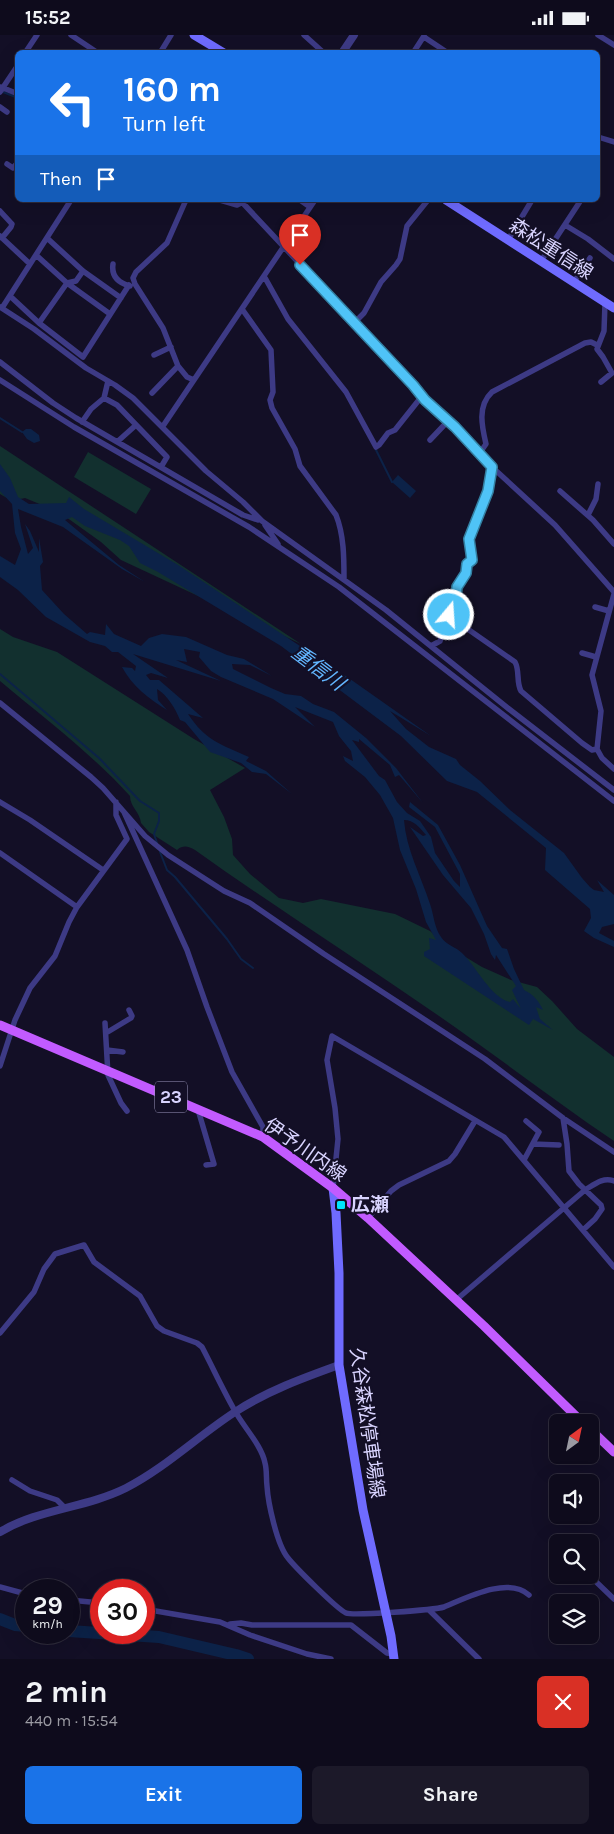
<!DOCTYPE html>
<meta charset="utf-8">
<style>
:root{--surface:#0e0b1c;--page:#1c1929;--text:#f1f3f6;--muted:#9b9ba3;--line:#2e2b3b;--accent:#1a73e8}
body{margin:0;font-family:Karla,"Noto Sans JP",sans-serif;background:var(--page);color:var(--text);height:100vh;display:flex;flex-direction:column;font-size:19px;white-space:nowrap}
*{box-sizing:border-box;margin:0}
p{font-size:16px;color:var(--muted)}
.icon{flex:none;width:28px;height:28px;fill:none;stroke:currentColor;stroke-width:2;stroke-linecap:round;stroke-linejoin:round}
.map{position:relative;height:1624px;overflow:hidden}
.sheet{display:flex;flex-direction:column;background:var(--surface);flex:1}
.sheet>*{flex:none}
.banner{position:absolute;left:15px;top:15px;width:585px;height:152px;border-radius:8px;box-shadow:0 5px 20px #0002,0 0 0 1px var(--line);background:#1a73e8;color:#fff;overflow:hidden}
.needle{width:32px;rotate:33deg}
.buttons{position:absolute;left:549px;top:1379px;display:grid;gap:10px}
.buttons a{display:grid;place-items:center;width:50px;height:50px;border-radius:8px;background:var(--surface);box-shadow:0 5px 20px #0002,0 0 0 1px var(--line);font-size:25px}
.speed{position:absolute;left:15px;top:1544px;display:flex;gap:10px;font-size:25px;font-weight:700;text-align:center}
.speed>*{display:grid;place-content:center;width:65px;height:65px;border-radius:50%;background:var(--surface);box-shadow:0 5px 20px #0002,0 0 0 1px var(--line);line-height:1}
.speed small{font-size:12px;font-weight:400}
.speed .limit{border:8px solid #d22;background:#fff;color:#111}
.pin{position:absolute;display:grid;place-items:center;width:42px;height:42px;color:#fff;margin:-51px -21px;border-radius:50% 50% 50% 0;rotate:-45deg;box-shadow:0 0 5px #0007}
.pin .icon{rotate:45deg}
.me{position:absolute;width:55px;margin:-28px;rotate:18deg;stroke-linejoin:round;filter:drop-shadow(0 0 4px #0008)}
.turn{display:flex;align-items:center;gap:18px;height:105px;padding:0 25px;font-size:22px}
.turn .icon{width:65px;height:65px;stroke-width:2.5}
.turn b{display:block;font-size:35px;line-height:42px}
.then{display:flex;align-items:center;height:48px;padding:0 25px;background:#0003;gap:10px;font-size:19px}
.round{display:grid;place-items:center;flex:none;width:52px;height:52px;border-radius:8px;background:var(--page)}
.headline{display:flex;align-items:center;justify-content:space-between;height:85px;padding:0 25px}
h1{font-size:30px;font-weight:700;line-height:38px}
.primary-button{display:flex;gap:10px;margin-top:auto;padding:10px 25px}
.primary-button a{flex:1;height:58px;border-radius:8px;background:var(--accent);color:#fff;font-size:20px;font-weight:700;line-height:58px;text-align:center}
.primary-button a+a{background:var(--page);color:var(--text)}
.status{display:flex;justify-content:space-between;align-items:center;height:35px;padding:0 25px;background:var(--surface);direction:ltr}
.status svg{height:14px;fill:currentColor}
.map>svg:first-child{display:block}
</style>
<div class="status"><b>15:52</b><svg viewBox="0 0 49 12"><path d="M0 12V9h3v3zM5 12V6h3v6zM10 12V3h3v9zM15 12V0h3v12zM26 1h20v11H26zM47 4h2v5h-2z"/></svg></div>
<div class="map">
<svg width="614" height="1624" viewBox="0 0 614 1624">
<rect width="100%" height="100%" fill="#130f26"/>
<path fill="#12302f" d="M 0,411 L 301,609 L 121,525 L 101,507 L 59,477 L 25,463 L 12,466 L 0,459 Z
M 88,417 L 151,454 L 136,479 L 74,442 Z
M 0,594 L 13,602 L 57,617 L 194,704 L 245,733 L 210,755 L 224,782 L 232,804 L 233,820 L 250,839 L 279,863 L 303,868 L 321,864 L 395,879 L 430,896 L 449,912 L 482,932 L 511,945 L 537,952 L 552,966 L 577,994 L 614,1022 L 614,1106 C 555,1066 498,1022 439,981 C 358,925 275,872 195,815 C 188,811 183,810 177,815 L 149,797 L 141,788 C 140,777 130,772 130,761 C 91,718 44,683 0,646 Z"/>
<path fill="#0c2248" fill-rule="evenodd" d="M 26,394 L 31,394 L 39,400 L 40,406 L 34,408 L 27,404 L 22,397 Z
M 0,429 L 10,443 L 18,462 L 29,469 L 66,468 L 69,462 L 84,474 L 178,530 L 312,619 L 336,638 L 343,639 L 431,701 L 390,676 L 406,694 L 429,712 L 456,724 L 460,730 L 480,746 L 510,775 L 564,818 L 582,843 L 590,852 L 594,855 L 604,857 L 597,845 L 614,860 L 614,889 L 602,892 L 599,898 L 614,906 L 614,912 L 594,903 L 584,896 L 591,883 L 590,874 L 545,835 L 546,813 L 477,757 L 447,746 L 401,701 L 281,611 L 158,537 L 140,528 L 129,511 L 120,505 L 85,491 L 72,482 L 65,485 L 119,530 L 145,547 L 122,534 L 63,492 L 18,474 L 21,492 L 28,519 L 33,513 L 25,489 L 30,496 L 39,517 L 39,503 L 43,527 L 40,531 L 42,555 L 64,579 L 87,599 L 90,597 L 105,600 L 106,589 L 114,599 L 141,611 L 149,603 L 162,599 L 186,602 L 227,620 L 244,624 L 272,641 L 250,630 L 232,629 L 233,634 L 271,653 L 285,659 L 301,661 L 313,669 L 334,677 L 366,703 L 396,733 L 423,768 L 399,740 L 395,742 L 390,730 L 359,704 L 359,707 L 352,705 L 379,741 L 385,745 L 397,767 L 407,778 L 420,786 L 431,802 L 435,818 L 454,846 L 460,852 L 460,839 L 435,792 L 409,772 L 410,767 L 438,790 L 460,830 L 487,891 L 502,913 L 507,914 L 514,934 L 524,955 C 533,959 539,966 543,975 L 536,972 L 540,984 L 553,995 L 533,984 L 529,990 L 424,921 L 424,917 L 430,914 L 429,903 L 436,905 L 426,887 L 416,854 L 400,815 L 393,783 L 380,760 L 365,742 L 345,726 L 343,721 L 353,726 L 351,716 L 339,701 L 333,687 L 295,672 L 315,692 L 273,664 L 221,642 L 211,636 L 199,622 L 200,617 L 184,614 L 187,627 L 176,625 L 221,646 L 133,619 L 168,643 L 151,638 L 146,640 L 150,645 L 159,645 L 203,683 L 188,679 C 206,706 220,709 249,722 L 246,726 L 266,736 L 292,759 L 266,739 L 252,737 L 241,728 L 210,717 L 185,687 L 180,685 C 175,673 168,661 157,654 L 158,665 L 167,675 C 149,664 132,651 122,632 L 132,633 L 135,636 L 136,631 L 118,617 L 112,617 L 105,611 L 90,607 L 46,582 L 18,555 L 0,542 L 0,521 L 15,530 L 21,514 L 15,498 L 12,469 L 0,456 ZM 404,785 C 414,785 419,792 426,800 L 423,801 L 410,792 L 443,840 L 471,873 L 484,899 L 491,919 L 495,925 L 496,920 L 516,951 L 512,955 L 521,974 L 513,964 L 510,967 C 491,963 476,931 462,918 C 456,912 446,910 441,902 C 434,892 434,880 430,869 C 421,841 406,814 404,785 Z
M 398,440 L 416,456 L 410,463 L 392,447 Z"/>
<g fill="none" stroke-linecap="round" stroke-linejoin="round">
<path stroke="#0c2248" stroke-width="2" d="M 3,57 L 18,63
M 0,383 L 22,397
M 376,415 L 392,447
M 0,639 L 99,723 L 140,766 L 159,778 L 159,786 L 154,799 L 157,808
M 160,817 L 167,835 L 175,842 L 227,904 L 241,924 L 253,933"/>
<path stroke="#0c2248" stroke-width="12" d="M 0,1584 L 15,1590 L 26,1591
M 69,1596 L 159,1602 L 236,1620 L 248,1624"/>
<path stroke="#3d3a85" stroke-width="5.5" d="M 71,0 L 98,18
M 304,0 L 324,18
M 598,0 L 614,10
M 424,2 L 448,18
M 25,18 L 37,0
M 160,18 L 171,0
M 413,18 L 424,1
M 1,52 L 18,59
M 0,57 L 18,30
M 0,72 L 7,77
M 598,102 L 614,107
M 7,129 L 13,133 L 18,127
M 186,165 L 167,208 L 136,237 L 133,243 L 135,249 L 163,293 L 178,331 L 187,342 L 194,345
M 220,165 L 237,170 L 247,165
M 240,165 L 413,350 L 425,365 L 455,392 L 492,432 L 555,490 L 614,557
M 300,165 L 310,172
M 0,176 L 12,189 L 11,192 L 2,203
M 565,190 L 588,204 L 614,224
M 0,201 L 30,229
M 47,203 L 83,236 L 121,263
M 508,205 L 532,165
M 36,220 L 67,248 L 39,288
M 541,226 L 581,165
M 113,229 C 111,242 119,248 130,251
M 264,241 L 288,284 L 346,357 L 376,412 L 379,410 L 388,398 L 395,395 L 422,361
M 574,247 L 590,223
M 67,248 L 110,279
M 67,248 L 76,246 L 83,236
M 10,261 L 39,288 L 83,322 L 129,250
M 0,272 L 34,294 L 86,333 L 115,350 L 133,363 L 206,436 L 243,467 L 262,486 L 386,575 L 509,674 L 614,755
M 2,273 L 71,165
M 242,274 L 271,315 L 273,357 L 270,365 L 272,373 L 295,414 L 300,431 L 336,480 C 344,500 344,523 344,544
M 354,288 L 364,278 L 381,247 L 396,230 L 400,224 L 407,191 L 428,165
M 154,320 L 171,312
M 0,327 L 53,368 L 76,383 L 243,480 L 258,485
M 0,345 L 74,392 L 249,492 L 339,552 L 614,766
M 108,346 L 104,363 L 117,370 L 167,422 L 161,432
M 601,347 L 612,338 L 603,322 L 597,314 L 604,296 L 605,268
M 152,358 L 178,331
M 82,387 L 91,374 L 104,363
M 163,391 L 315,165
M 430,405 L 448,386
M 117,407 L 136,390
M 479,419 L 486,409 C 482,392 477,371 492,357 L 585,308 L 591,307 L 597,310
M 560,456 L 593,485 L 614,509
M 588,480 L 596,464 L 598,449
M 265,490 L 278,509
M 614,559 L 592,640 L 601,676 L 597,714 L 602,723 L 614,734
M 595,572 L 609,576
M 449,581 L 515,627 C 520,636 516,647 521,656 L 582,708 L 592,715 L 597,714
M 431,611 L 440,606 L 451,574 L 456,564 L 457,552 L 466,538 L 467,529 L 472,525 L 469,504 L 488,456 L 492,432
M 582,618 L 596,622
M 0,668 L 91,742 L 103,753 L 124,777 L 187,915 L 207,972 L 232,1037 L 263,1092 L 263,1102
M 0,767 L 30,785 L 103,835
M 124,777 L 145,801 L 168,820 L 224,856 L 250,868 L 324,919 L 485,1024 L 563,1083 L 614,1117
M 0,818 L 77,872 L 127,804 L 116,780 L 116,767
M 105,988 L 108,1040 L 121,1068 L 127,1076
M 106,998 L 131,983 L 132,981 L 129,975
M 107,1015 L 123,1017
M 0,1031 L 15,985 L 30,953 L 55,921 L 69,887 L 77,872
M 200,1075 L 199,1078 L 214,1129 L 206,1130
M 563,1083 L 567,1109 L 569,1136 L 579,1149 L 601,1170 L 602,1174 L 595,1184 L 583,1195
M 533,1109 L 559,1110
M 524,1125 L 539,1097 L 526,1086
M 333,1153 L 338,1104 L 335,1073 L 327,1025 L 332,1001 L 504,1102 L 614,1232
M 368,1183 L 391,1156 L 399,1150 L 449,1126 L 455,1119 L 475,1086
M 456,1265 L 585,1155 C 595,1149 603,1142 614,1146
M 0,1298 L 34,1257 L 44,1234 L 55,1219 L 84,1210 L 94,1227 L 140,1261 L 157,1291 L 164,1296 L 197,1308 L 202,1312 C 213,1333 223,1355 235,1376 C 243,1391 262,1411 265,1428 C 267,1435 266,1443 267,1451 C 268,1468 277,1510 288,1523 C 295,1532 337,1574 346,1578 C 353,1581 434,1575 444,1572 C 466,1563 508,1541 529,1560
M 12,1445 L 30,1456 L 57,1465 L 65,1473
M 589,1540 L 614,1564
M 0,1552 L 26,1559
M 69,1565 L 101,1568
M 144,1574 L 220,1587 L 250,1600 L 307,1619 L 331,1624
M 429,1575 L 479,1624
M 230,1589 L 241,1588 L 252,1590 L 351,1590 L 387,1618 L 393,1619"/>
<path stroke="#3d3a85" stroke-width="8" d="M 342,18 L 354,0
M 0,1497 C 38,1474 86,1473 126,1453 C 165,1433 198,1401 235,1377 C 267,1356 303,1343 339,1330"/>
<path stroke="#6f6bff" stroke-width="9" d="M 194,0 L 224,18
M 446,165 L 614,273
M 333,1153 L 336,1178 L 339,1238 L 339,1330 L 363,1475 L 391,1601 L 394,1624"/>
<path stroke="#c25bff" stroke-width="9" d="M 0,990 L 263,1102 L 333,1153 L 368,1183 L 484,1291 L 583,1388
M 590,1394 L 614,1417"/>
</g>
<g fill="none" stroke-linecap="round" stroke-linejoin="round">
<defs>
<path id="route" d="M 300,230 L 413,350 L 425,365 L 455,392 L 492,432 L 488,456 L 469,504 L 472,525 L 467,529 L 466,538 L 457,552 L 456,564 L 449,580"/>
</defs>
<use href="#route" stroke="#337fa1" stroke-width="12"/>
<use href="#route" stroke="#4fc3f7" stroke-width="9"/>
</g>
<rect fill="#00e5ff" stroke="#130f26" stroke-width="2" x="336" y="1165" width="10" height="10" rx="2.5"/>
<g text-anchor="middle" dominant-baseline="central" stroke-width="4.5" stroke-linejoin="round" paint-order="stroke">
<rect fill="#130f26" stroke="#9e99be" stroke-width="1" x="155" y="1046.5" width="32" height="31" rx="4"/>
<g font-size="18" font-weight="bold" fill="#d9d4ff">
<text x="171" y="1062">23</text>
</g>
<g font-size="19" fill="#d9d4ff" stroke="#130f26">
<text transform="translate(551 214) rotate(33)">森松重信線</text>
<text transform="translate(305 1115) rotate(35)">伊予川内線</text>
<text transform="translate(367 1388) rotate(82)">久谷森松停車場線</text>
</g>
<g font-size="19" font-weight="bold" fill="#d9d4ff" stroke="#130f26" text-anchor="start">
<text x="351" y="1170">広瀬</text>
</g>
<g font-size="20" font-style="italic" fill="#62b6ff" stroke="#130f26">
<text transform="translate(318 633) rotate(37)">重信川</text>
</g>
</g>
</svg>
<div class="buttons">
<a><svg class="needle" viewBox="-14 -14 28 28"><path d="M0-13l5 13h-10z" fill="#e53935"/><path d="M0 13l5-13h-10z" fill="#9b9ba3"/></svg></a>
<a><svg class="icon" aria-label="sound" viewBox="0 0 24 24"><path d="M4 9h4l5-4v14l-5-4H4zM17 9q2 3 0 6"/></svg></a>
<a><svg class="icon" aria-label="search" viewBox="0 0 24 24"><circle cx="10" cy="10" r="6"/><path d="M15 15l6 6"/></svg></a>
<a><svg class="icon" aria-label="layers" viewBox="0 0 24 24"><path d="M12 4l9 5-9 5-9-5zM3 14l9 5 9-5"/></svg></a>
</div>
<div class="speed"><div>29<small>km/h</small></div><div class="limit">30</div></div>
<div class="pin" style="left:300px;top:230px;background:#d93025"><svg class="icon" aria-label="arrive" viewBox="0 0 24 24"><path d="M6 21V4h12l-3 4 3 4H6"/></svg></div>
<svg class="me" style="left:449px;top:580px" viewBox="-20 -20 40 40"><circle r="17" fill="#4fc3f7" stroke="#fff" stroke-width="3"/><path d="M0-11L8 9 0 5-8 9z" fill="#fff"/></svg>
<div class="banner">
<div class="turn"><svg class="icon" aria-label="left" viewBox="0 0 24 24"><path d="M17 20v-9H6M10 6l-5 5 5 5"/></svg><div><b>160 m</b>Turn left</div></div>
<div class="then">Then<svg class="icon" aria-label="arrive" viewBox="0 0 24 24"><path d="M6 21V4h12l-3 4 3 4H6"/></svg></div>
</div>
</div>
<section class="sheet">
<div class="headline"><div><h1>2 min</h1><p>440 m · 15:54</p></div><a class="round" style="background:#d93025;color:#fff"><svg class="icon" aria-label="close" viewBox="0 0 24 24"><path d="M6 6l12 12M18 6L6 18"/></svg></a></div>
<div class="primary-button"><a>Exit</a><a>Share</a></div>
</section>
